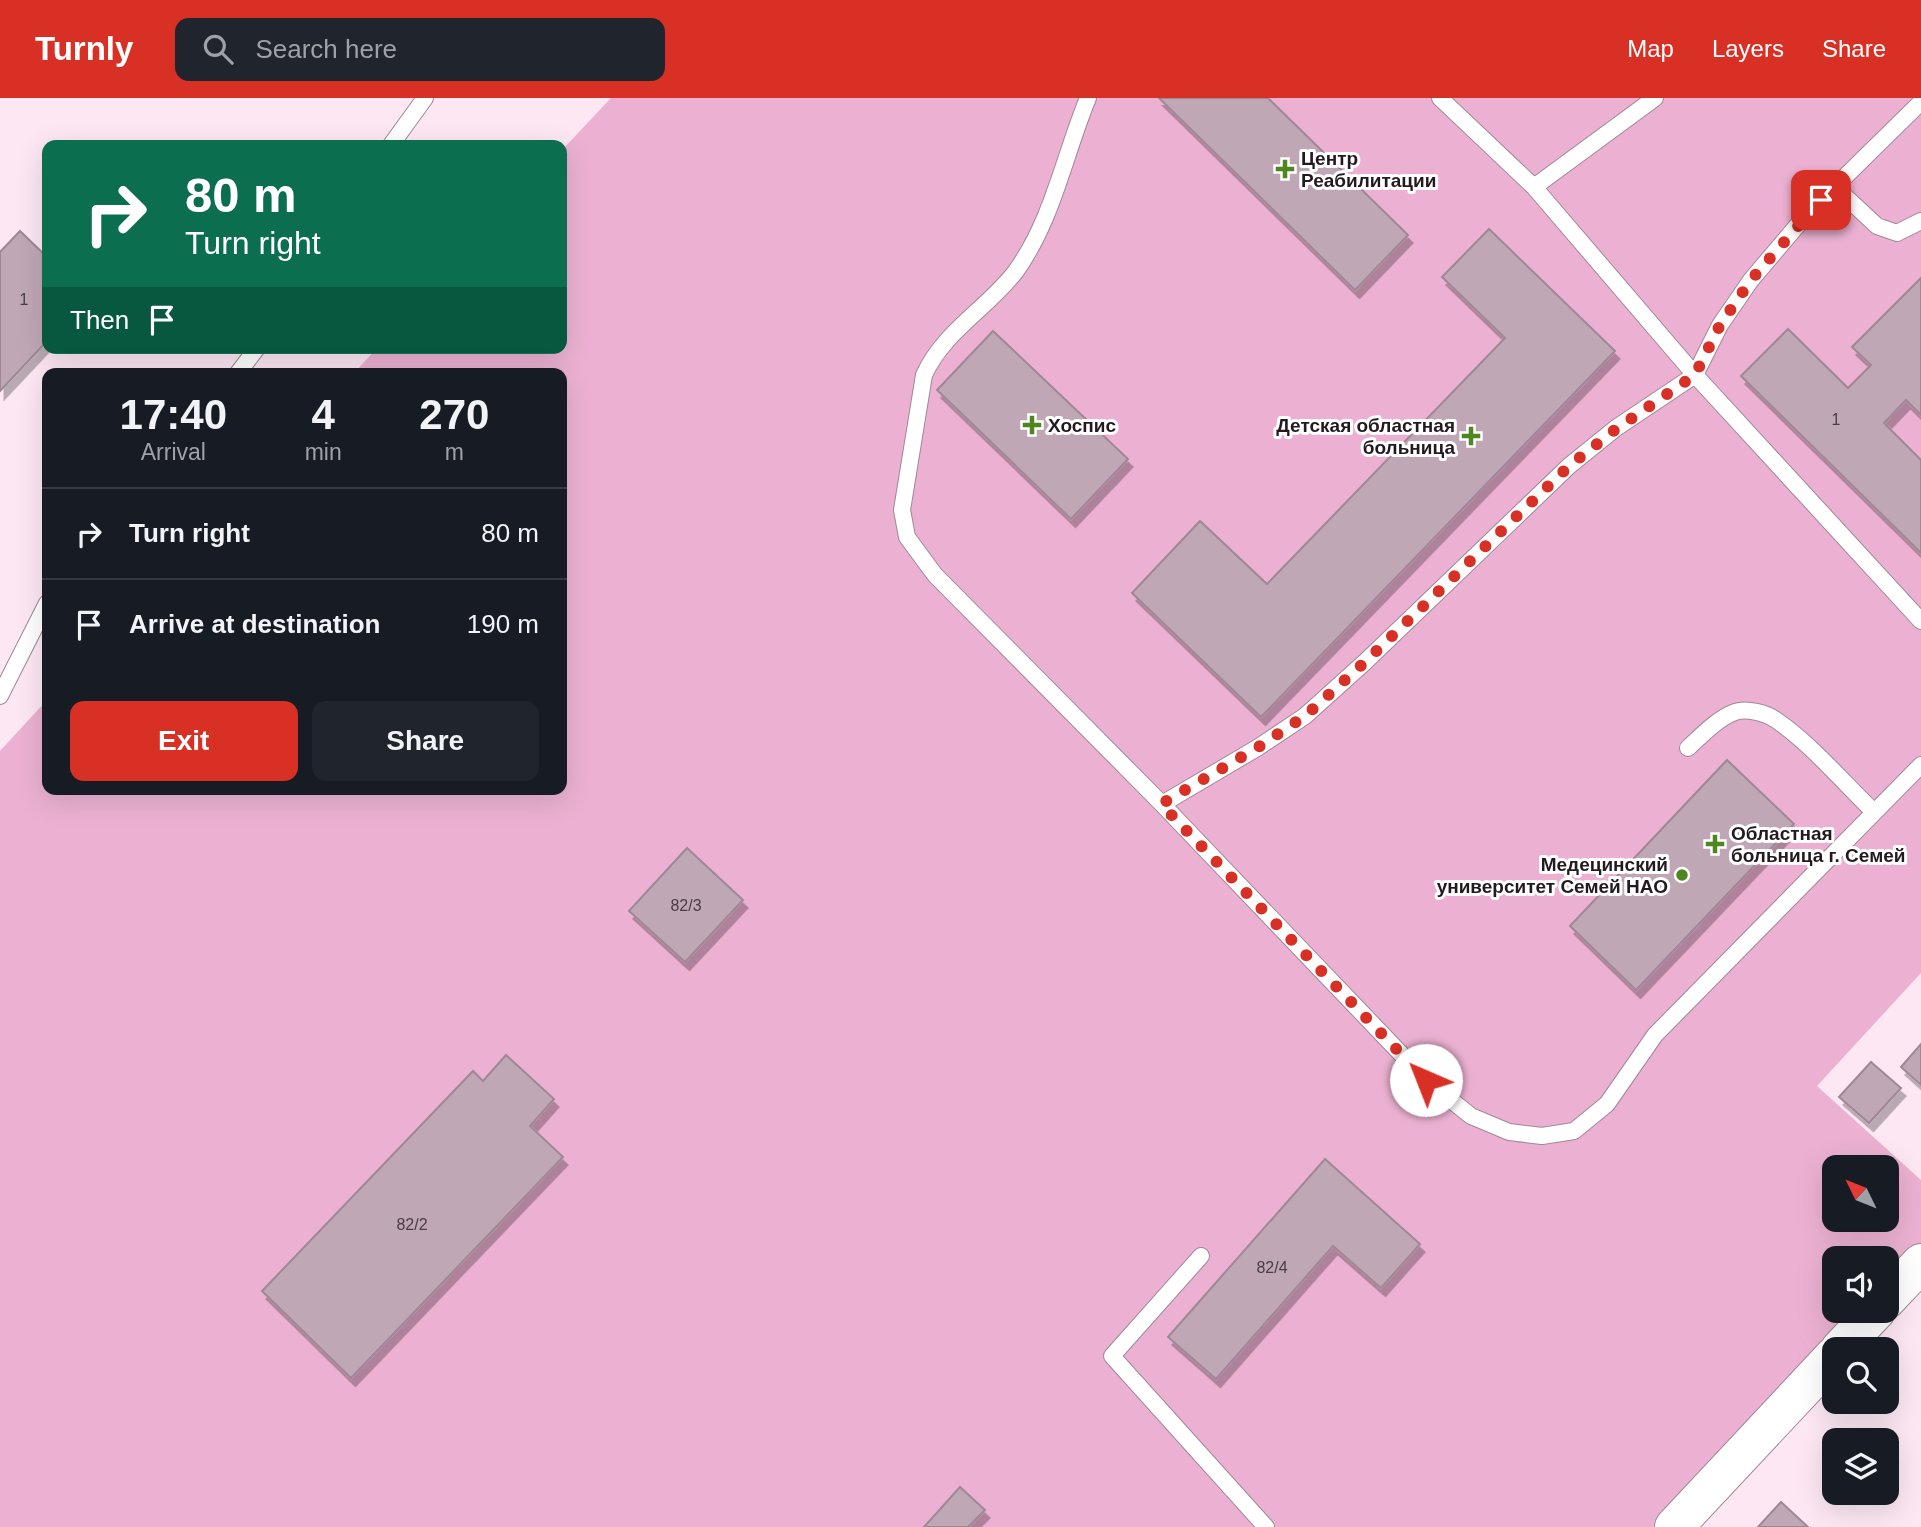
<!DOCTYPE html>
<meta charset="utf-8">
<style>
:root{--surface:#171b24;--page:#20242c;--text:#f1f3f6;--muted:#9ea1a6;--line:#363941;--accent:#d93025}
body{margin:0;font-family:Helvetica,sans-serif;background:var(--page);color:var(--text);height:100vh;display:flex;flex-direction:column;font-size:26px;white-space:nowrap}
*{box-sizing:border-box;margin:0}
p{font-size:23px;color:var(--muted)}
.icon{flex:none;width:38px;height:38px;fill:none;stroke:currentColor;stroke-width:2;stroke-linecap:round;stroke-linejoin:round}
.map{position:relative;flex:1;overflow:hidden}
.drawer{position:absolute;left:42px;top:270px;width:525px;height:427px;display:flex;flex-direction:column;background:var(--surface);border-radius:14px;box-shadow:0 7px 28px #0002}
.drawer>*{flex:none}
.top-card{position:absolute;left:42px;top:42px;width:525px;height:214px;border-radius:14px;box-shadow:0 7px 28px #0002;background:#0b6e4f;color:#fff;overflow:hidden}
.needle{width:46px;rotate:313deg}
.fabs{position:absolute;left:1822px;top:1057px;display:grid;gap:14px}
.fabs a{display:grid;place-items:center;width:77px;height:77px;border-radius:14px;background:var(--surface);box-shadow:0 7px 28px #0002;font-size:35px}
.pin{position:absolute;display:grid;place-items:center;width:60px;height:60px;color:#fff;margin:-30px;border-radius:14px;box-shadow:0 4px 10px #0006}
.me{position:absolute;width:77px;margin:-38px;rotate:316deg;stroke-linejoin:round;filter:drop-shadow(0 0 5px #0008)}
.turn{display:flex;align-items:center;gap:24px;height:147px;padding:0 28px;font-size:32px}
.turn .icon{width:91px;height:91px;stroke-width:2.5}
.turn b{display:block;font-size:49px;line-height:60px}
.then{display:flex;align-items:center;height:66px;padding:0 28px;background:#0003;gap:14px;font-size:26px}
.eta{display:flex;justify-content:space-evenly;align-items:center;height:119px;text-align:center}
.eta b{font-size:42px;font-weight:700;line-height:49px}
.primary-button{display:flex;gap:14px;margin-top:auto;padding:14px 28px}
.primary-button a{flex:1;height:80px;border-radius:14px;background:var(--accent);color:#fff;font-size:28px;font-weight:700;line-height:80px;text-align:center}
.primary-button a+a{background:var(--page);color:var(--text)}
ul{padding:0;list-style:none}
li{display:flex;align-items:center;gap:21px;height:91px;padding:0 28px;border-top:2px solid var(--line)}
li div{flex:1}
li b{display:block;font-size:26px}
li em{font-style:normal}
header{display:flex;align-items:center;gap:42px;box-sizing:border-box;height:98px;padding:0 35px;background:var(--accent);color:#fff}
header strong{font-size:33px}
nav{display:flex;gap:38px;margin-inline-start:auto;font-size:24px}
.search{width:490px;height:63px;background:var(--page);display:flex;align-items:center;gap:18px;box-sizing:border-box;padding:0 24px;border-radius:14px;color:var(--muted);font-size:26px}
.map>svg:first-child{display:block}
</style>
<header>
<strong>Turnly</strong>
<div class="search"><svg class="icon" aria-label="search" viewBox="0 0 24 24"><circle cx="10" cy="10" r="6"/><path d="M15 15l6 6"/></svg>Search here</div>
<nav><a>Map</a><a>Layers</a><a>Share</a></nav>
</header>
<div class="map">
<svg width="1921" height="1429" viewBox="0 0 1921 1429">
<defs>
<filter id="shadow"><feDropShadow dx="4.5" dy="8" stdDeviation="0" flood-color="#0004"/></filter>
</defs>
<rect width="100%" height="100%" fill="#fce7f3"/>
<path fill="#ecb1d2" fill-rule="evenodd" d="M 611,0 L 1921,0 L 1921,875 L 1817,988 L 1921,1082 L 1921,1147 L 1887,1184 L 1886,1160 L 1834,1160 L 1834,1213 L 1859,1213 L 1653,1429 L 0,1429 L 0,653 L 47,602 L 47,691 L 562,691 L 562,275 L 354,275 L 377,250 L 562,250 L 562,52 ZM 1834,1069 L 1886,1069 L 1886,1122 L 1834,1122 Z"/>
<path fill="#c0a7b5" stroke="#9f8895" stroke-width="2" filter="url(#shadow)" d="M 1159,0 L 1268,0 L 1408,137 L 1355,192 Z
M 1489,131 L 1615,253 L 1261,619 L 1132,495 L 1200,423 L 1267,486 L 1505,240 L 1442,179 Z
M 20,133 L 47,159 L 47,243 L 0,293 L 0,154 Z
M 1921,180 L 1921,317 L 1906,302 L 1884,325 L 1921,362 L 1921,455 L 1741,278 L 1788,231 L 1848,290 L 1871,267 L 1852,249 Z
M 993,233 L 1128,361 L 1071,421 L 937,292 Z
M 1727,662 L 1794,726 L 1636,892 L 1570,828 Z
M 687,750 L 743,802 L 685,864 L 629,813 Z
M 1921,946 L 1921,987 L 1901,969 Z
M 506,957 L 554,1001 L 530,1028 L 563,1059 L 351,1280 L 262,1193 L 473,973 L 483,983 Z
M 1871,964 L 1901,990 L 1869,1025 L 1839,999 Z
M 1325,1061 L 1420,1146 L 1381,1190 L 1333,1148 L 1216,1281 L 1168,1239 Z
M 960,1389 L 985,1412 L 968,1429 L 924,1429 Z
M 1781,1404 L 1808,1429 L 1758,1429 Z"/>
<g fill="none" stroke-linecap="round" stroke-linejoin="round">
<defs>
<path id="service" d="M 1088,0 C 1064,58 1053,121 1016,173 C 988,210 944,233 924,277 L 902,412 L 907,439 L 935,477 L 1162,706 L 1426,982 L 1471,1018 L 1509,1034 L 1542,1038 L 1574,1033 L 1607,1006 L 1655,937 L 1921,667
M 1440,0 L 1534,89 L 1695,277 L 1921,523
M 391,47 L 425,0
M 1534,89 L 1655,0
M 1835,89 L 1877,128 L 1897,135 L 1921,123
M 238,275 L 257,250
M 0,598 L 47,505
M 1688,650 C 1701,638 1718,620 1735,614 C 1747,610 1766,615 1776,622 C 1810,645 1844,685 1874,714
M 1162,706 L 1257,650 L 1305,618 L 1365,564 L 1569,368 L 1616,330 L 1695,277 L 1720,227 L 1751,182 L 1807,116 L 1921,4
M 1201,1158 L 1112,1258 L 1266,1429"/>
<path id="trunk" d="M 1886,1202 L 1921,1165
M 1840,1251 L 1876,1213
M 1674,1429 L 1834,1258"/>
</defs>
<use href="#service" stroke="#a08895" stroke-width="18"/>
<use href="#trunk" stroke="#a08895" stroke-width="40"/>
<use href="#service" stroke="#fff" stroke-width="16"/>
<use href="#trunk" stroke="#fff" stroke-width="38"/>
</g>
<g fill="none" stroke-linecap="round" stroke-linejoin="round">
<path stroke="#d93025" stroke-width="12" stroke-dasharray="0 21.6" d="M 1426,982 L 1161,706 L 1257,650 L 1305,618 L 1365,564 L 1569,368 L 1616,331 L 1695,277 L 1720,227 L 1751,182 L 1821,102"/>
</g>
<g fill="#4f8620" stroke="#fff" stroke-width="2.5">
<path d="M1281.5 60.5h7v7h7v7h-7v7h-7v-7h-7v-7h7z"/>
<path d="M1028.5 316.5h7v7h7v7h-7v7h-7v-7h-7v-7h7z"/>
<path d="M1467.5 327.5h7v7h7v7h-7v7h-7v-7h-7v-7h7z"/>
<path d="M1711.5 735.5h7v7h7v7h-7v7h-7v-7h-7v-7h7z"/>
<circle cx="1682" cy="777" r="7"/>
</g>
<g text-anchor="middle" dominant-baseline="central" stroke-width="6" stroke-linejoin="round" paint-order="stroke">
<g font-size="16" fill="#4a3d44">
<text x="24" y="201">1</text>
<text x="1836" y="321">1</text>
<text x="686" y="807">82/3</text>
<text x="412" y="1126">82/2</text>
<text x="1272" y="1169">82/4</text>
</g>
<g font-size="19" font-weight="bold" fill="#231a1f" stroke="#fff" text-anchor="start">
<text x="1301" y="60">Центр<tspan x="1301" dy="22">Реабилитации</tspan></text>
<text x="1048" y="327">Хоспис</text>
<text x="1455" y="327" text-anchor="end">Детская областная<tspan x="1455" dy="22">больница</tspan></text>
<text x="1731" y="735">Областная<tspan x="1731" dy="22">больница г. Семей</tspan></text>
<text x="1668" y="766" text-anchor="end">Медецинский<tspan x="1668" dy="22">университет Семей НАО</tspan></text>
</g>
</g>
</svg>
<div class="fabs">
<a><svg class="needle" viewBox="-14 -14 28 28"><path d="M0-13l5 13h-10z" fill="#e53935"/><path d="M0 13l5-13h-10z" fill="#9ea1a6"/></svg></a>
<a><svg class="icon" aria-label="sound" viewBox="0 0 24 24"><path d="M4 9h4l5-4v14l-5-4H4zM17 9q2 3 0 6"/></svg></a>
<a><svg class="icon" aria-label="search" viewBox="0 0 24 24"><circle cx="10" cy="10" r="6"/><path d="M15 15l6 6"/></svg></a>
<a><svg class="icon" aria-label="layers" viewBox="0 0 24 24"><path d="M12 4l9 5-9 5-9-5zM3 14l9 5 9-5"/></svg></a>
</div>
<div class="pin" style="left:1821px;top:102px;background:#d93025"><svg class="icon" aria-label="arrive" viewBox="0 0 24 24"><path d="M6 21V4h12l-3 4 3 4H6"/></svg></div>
<svg class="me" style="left:1426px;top:982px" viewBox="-20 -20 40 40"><circle r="19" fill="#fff"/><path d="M0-13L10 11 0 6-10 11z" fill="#d93025"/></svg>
<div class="top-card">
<div class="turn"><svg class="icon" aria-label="right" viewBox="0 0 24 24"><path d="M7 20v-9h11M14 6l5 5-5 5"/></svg><div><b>80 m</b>Turn right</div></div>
<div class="then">Then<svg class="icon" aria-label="arrive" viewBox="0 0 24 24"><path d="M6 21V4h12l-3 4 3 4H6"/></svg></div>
</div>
<section class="drawer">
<div class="eta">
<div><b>17:40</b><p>Arrival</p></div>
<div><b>4</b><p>min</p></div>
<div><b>270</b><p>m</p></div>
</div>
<ul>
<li><svg class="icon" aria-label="right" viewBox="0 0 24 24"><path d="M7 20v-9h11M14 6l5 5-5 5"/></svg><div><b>Turn right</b></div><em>80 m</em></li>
<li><svg class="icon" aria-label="arrive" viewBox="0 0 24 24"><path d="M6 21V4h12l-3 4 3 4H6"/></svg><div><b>Arrive at destination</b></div><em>190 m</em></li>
</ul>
<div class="primary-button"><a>Exit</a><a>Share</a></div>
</section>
</div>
